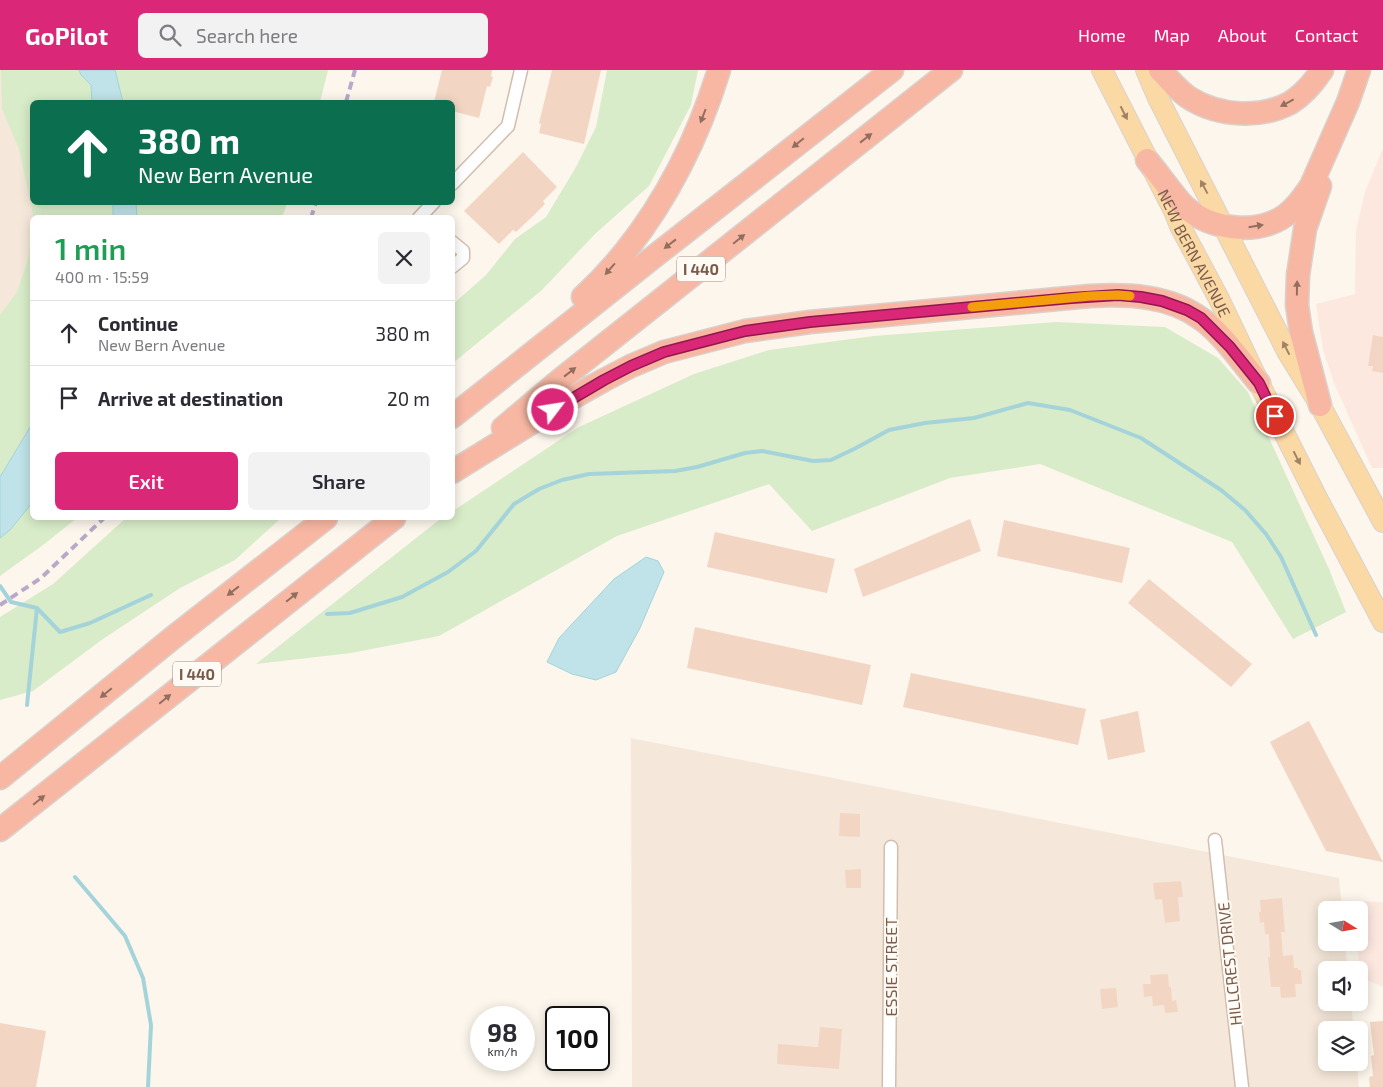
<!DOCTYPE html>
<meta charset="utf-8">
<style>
:root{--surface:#fff;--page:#f2f2f3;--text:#2b2b33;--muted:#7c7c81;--line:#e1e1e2;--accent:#db2777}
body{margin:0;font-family:"Exo 2",sans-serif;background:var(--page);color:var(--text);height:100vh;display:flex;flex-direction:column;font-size:19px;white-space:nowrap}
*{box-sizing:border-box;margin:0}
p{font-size:16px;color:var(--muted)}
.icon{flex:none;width:28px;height:28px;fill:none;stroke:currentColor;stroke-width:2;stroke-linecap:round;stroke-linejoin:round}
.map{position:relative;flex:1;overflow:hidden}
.side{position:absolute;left:30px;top:145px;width:425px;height:305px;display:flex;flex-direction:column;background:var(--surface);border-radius:8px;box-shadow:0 2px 12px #0003}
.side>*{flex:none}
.hud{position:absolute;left:30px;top:30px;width:425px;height:105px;border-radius:8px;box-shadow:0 2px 12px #0003;background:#0b6e4f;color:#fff;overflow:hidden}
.needle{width:32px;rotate:101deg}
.controls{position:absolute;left:1318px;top:831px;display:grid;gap:10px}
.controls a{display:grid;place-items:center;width:50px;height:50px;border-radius:8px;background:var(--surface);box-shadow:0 2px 12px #0003;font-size:25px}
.speed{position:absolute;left:470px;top:936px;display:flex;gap:10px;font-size:25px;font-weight:700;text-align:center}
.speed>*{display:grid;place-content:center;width:65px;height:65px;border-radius:50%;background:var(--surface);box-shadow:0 2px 12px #0003;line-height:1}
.speed small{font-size:12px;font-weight:400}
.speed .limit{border:2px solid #111;border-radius:8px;background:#fff;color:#111}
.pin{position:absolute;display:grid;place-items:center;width:42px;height:42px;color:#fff;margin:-21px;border:2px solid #fff;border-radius:50%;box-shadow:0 1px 5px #0007}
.me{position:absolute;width:55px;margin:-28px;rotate:59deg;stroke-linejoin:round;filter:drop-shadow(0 0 4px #0008)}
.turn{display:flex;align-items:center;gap:18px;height:105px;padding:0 25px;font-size:22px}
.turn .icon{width:65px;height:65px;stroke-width:2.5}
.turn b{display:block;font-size:35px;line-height:42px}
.round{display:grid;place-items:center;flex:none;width:52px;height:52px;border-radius:8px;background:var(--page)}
.summary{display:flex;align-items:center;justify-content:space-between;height:85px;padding:0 25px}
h1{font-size:30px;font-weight:600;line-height:38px;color:#1e9e55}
.action{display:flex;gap:10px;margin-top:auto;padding:10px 25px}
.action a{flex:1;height:58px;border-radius:8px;background:var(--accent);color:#fff;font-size:20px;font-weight:600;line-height:58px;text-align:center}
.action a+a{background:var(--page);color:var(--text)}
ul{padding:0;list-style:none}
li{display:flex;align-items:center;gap:15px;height:65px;padding:0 25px;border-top:1px solid var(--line)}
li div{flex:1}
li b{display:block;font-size:19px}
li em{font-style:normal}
header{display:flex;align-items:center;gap:30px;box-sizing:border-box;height:70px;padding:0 25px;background:var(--accent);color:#fff}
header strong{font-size:24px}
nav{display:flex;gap:28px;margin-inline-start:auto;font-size:18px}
.search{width:350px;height:45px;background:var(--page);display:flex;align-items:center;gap:12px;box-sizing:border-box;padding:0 18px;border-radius:8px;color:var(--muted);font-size:19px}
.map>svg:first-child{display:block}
</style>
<header>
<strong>GoPilot</strong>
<div class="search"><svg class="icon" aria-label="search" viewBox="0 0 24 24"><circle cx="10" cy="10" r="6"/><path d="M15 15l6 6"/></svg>Search here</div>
<nav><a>Home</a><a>Map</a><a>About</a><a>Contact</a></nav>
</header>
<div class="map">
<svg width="1383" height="1017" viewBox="0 0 1383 1017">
<rect width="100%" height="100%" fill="#fdf6ec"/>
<path fill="#f5e8da" d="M 0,0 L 49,0 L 32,32 L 32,132 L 67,147 L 32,148 L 32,225 L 0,286 Z
M 631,668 L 1339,808 L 1342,840 L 1326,840 L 1326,872 L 1345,873 L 1348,900 L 1326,900 L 1326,932 L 1351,933 L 1354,960 L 1326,960 L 1326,992 L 1357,993 L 1359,1017 L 632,1017 Z"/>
<path fill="#fde8e0" d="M 1383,78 L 1383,398 L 1372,398 L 1334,313 L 1323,280 L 1316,234 L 1355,224 L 1356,161 L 1365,122 Z
M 1352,831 L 1383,832 L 1383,917 L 1360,907 L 1357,873 L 1359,872 L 1359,840 L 1353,840 Z"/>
<path fill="#d8ecc9" d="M 1,0 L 328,0 L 320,32 L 32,32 L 32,132 L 287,133 L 282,148 L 33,147 L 32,139 L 19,79 L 2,39 Z
M 607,0 L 698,0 L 691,35 L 649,116 L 595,164 L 542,220 L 453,293 L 453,234 L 486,205 L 515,169 L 546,147 L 576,97 L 596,57 Z
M 32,162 L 32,448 L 77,448 L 43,475 L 0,506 L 0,245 L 17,222 L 28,189 Z
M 1056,252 L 1165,257 L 1218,288 L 1248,322 L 1329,499 L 1346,542 L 1293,569 L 1232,472 L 1040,394 L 950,408 L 812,461 L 769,414 L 617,466 L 439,566 L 351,583 L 256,594 L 439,450 L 442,448 L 452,448 L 453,441 L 579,357 L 694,304 L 769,280 L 874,266 Z
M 126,448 L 281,448 L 235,490 L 180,518 L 103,569 L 33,621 L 0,630 L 0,547 L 53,514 Z"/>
<path fill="#bfe3e8" stroke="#a5d3da" d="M 79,0 L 115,0 L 123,32 L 92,32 L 91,15 L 81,5 Z
M 113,133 L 136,133 L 137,147 L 113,147 Z
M 32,354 L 32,433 L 10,460 L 0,468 L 0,407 Z
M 646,487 L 658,491 L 664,502 L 640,558 L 616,602 L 596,610 L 572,604 L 547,592 L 559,568 L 614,509 Z"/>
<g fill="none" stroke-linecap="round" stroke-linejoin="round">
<path stroke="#a5d3da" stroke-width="4" d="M 0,516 L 11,532 L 37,538 L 60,562 L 90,553 L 151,525
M 327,544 L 350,543 L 402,527 L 448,502 L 476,481 L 514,434 L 539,419 L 562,410 L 589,404 L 675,401 L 697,397 L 745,383 L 762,381 L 813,391 L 831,390 L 856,378 L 889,360 L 925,353 L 974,348 L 1028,333 L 1070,340 L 1141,368 L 1221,420 L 1245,440 L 1266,464 L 1281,487 L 1316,565
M 27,635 L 37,538
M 75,807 L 125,866 L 143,908 L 151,955 L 148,1017"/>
</g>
<path fill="#f3d5c3" d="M 442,0 L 492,0 L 491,6 L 493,7 L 490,17 L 487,16 L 479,48 L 452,41 L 452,32 L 434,32 Z
M 552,0 L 601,0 L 584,74 L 539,63 L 541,54 L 539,53 Z
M 523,82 L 557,117 L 543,131 L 545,134 L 533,146 L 516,162 L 513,160 L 499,174 L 464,141 Z
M 1373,265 L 1383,267 L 1383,303 L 1372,301 L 1373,296 L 1368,296 Z
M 970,449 L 981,481 L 863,527 L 854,499 Z
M 1004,450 L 1130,478 L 1122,513 L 997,486 Z
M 715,462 L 835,489 L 827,523 L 707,497 Z
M 1149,509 L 1252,594 L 1231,617 L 1128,533 Z
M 695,557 L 871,595 L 862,635 L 687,598 Z
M 911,603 L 1086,639 L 1078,675 L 903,637 Z
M 1138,641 L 1145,682 L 1108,690 L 1100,650 Z
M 1309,651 L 1383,792 L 1326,781 L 1270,672 Z
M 840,743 L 860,744 L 860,767 L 839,766 Z
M 861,799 L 861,818 L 846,818 L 845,800 Z
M 1181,811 L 1183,827 L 1178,827 L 1180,851 L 1165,853 L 1162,829 L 1155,830 L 1153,813 Z
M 1282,828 L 1285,862 L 1281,862 L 1283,886 L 1293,885 L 1294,898 L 1298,898 L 1298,900 L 1301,900 L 1302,914 L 1295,914 L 1296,927 L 1281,928 L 1280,917 L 1271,917 L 1268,887 L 1270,887 L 1269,864 L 1265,864 L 1264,852 L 1260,853 L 1259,842 L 1261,842 L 1260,830 Z
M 1168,904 L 1169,917 L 1171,917 L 1172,931 L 1176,930 L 1178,942 L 1165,943 L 1164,935 L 1153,936 L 1152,926 L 1144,927 L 1143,914 L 1151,914 L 1150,905 Z
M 1116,918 L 1118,937 L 1102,939 L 1100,919 Z
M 1383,951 L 1383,1017 L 1370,1017 L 1369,1007 L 1373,1006 L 1371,986 L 1374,985 L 1370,952 Z
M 0,953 L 46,961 L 36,1017 L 0,1017 Z
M 820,957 L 842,959 L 839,999 L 777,994 L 778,974 L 818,977 Z"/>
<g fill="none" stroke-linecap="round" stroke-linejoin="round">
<defs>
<path id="street" d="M 452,114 L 508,56 L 521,0
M 419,148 L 434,132
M 452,172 L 463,181 L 463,188 L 452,197
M 1215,770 L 1242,1017
M 889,1017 L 891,777"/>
<g id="primary">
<path id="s1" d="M 1102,0 L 1174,141 L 1180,156 L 1219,229 L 1259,313 L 1317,428 L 1383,552"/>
<path d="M 1146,0 L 1158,28 L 1288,283 L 1320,335 L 1383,452"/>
</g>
<path id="highway" d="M 1160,0 C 1170,10 1179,22 1191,29 C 1219,46 1260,49 1290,33 C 1303,25 1314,12 1322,0
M 1147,90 C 1159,104 1171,122 1183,135 C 1209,160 1257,166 1286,145 C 1297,137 1304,126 1311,116 L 1348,32 L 1359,0
M 583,227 C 598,213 612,198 625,182 C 668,128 699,65 719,0
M 1320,335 L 1301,262 L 1297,235 L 1298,205 L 1305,159 L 1320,116
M 452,347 L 651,189 L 892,0
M 503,358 L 560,310 L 951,0
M 452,402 L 570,329 L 604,310 L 631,296 L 664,282 L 745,261 L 810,252 L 1090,226 C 1127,224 1168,225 1200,248 C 1221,262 1243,294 1259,313
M 0,708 L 175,566 L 326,448
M 0,760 L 394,448"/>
</defs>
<use href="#street" stroke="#d1beb0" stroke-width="15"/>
<use href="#primary" stroke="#dad1cd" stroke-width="22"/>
<use href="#highway" stroke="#dad1cd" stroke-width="25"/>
<use href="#street" stroke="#fff" stroke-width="12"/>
<use href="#primary" stroke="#fbd9a5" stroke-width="20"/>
<use href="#highway" stroke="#f7b7a3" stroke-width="22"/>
<path stroke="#b9a8c9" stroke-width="4" stroke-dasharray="8 5" stroke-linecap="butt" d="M 346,32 L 355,0
M 311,148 L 316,132
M 0,535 L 41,508 L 104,448"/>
</g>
<defs><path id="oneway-solid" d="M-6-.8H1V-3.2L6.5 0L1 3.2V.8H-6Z" transform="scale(1.25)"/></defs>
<g fill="#936e5e">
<use href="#oneway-solid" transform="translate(1287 33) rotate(152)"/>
<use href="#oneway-solid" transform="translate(703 46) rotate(111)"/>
<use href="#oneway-solid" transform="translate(866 68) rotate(-38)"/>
<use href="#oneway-solid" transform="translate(798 73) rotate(141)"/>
<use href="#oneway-solid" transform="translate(1256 156) rotate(-9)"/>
<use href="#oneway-solid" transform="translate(739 169) rotate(-39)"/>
<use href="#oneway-solid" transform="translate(670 174) rotate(142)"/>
<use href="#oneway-solid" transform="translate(610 199) rotate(131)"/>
<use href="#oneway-solid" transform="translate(1297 218) rotate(-89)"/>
<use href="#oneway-solid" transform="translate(570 302) rotate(-38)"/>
<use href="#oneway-solid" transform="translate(233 521) rotate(142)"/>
<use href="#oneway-solid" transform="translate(292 527) rotate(-39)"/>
<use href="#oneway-solid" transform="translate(106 623) rotate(141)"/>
<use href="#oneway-solid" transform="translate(165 629) rotate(-39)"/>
<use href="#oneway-solid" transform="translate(39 730) rotate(-39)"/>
</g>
<g fill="#a18267">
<use href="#oneway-solid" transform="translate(1124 43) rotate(63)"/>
<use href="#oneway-solid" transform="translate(1204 117) rotate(-118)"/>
<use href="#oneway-solid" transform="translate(1286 278) rotate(-117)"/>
<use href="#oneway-solid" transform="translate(1297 388) rotate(63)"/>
</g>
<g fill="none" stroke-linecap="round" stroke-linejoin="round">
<defs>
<path id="route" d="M 553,340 L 604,310 L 631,296 L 664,282 L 745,261 L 810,252 L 1071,228 L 1118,225 L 1141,227 L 1162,231 L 1187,240 L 1201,248 L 1230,277 L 1259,313 L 1275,346"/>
</defs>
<use href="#route" stroke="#8e194d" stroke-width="12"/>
<use href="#route" stroke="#db2777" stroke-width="9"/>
<path stroke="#f59e0b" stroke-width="9" d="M 972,237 L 1090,226 L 1118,225 L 1130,226"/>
</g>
<g text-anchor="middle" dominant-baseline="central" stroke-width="4" stroke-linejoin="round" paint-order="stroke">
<g fill="#fffaf3" stroke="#a28b7f" stroke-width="1">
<rect x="677" y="186.5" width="48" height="25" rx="4"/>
<rect x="173" y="591.5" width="48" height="25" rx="4"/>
</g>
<g font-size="15" font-weight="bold" fill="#7a5c4d">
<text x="701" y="199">I 440</text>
<text x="197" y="604">I 440</text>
</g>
<g font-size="16" fill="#7a5c4d" stroke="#fffaf3">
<text stroke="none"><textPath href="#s1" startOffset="205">NEW BERN AVENUE</textPath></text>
<text transform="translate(1229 894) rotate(-96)">HILLCREST DRIVE</text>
<text transform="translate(890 897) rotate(-90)">ESSIE STREET</text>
</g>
</g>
</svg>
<div class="controls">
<a><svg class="needle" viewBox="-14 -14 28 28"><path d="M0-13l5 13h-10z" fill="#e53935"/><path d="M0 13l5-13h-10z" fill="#7c7c81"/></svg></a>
<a><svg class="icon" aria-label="sound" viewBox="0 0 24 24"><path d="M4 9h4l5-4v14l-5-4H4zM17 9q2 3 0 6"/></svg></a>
<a><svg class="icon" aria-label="layers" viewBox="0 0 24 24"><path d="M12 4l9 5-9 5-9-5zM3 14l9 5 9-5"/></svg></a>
</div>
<div class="speed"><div>98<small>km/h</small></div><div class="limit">100</div></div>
<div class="pin" style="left:1275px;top:346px;background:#d93025"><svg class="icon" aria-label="arrive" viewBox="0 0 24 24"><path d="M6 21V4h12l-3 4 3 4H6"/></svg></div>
<svg class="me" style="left:553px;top:340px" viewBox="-20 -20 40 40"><circle r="17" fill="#db2777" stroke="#fff" stroke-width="3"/><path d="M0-11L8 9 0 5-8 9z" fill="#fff"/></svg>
<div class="hud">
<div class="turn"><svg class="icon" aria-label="ahead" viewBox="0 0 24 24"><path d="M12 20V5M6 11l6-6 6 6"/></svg><div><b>380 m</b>New Bern Avenue</div></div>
</div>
<section class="side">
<div class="summary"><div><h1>1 min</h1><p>400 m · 15:59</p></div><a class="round"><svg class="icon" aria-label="close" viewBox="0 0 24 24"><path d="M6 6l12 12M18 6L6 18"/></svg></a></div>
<ul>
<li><svg class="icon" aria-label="ahead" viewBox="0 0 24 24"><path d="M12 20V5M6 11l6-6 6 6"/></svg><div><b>Continue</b><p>New Bern Avenue</p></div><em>380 m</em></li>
<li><svg class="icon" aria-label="arrive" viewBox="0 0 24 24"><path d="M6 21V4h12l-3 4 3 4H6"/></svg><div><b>Arrive at destination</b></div><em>20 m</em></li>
</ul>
<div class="action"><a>Exit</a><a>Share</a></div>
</section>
</div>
